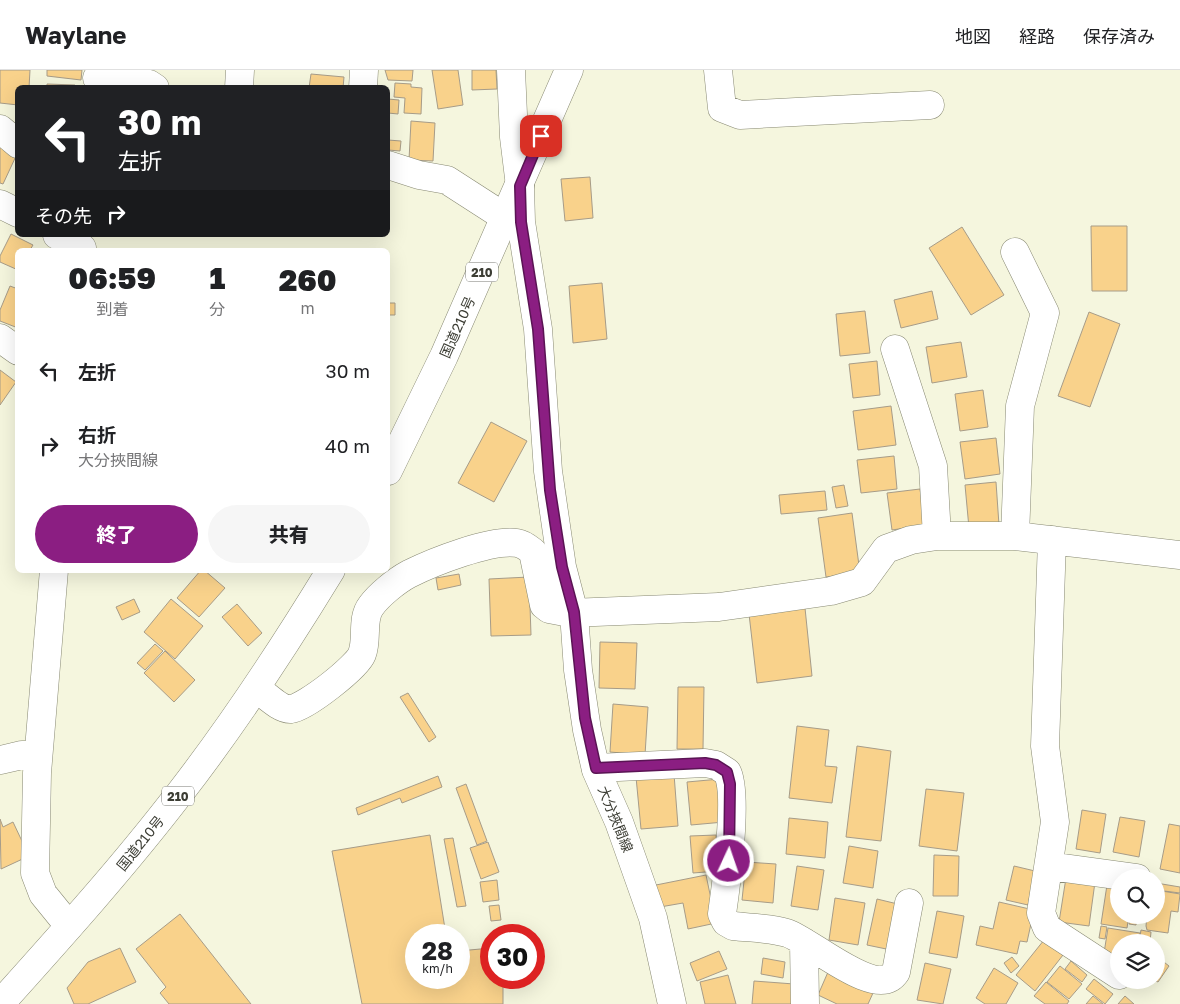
<!DOCTYPE html>
<html lang="ja">
<meta charset="utf-8">
<style>
:root{--surface:#fff;--page:#f6f6f6;--text:#202124;--muted:#757577;--line:#e0e0e0;--accent:#8b1e82}
body{margin:0;font-family:"Golos Text","Noto Sans JP",sans-serif;background:var(--page);color:var(--text);height:100vh;display:flex;flex-direction:column;font-size:19px;white-space:nowrap}
*{box-sizing:border-box;margin:0}
p{font-size:16px;color:var(--muted)}
.icon{flex:none;width:28px;height:28px;fill:none;stroke:currentColor;stroke-width:2;stroke-linecap:round;stroke-linejoin:round}
.map{position:relative;flex:1;overflow:hidden}
.panel{position:absolute;left:15px;top:178px;width:375px;height:325px;display:flex;flex-direction:column;background:var(--surface);border-radius:8px;box-shadow:0 5px 20px #0002}
.panel>*{flex:none}
.top-card{position:absolute;left:15px;top:15px;width:375px;height:152px;border-radius:8px;box-shadow:0 5px 20px #0002;background:#202124;color:#fff;overflow:hidden}
.tools{position:absolute;left:1110px;top:799px;display:grid;gap:10px}
.tools a{display:grid;place-items:center;width:55px;height:55px;border-radius:50%;background:var(--surface);box-shadow:0 5px 20px #0002;font-size:25px}
.speed{position:absolute;left:405px;top:854px;display:flex;gap:10px;font-size:25px;font-weight:700;text-align:center}
.speed>*{display:grid;place-content:center;width:65px;height:65px;border-radius:50%;background:var(--surface);box-shadow:0 5px 20px #0002;line-height:1}
.speed small{font-size:12px;font-weight:400}
.speed .limit{border:8px solid #d22;background:#fff;color:#111}
.pin{position:absolute;display:grid;place-items:center;width:42px;height:42px;color:#fff;margin:-21px;border-radius:10px;box-shadow:0 2px 8px #0006}
.me{position:absolute;width:55px;margin:-28px;rotate:3deg;stroke-linejoin:round;filter:drop-shadow(0 0 4px #0008)}
.turn{display:flex;align-items:center;gap:18px;height:105px;padding:0 20px;font-size:22px}
.turn .icon{width:65px;height:65px;stroke-width:2.5}
.turn b{display:block;font-size:35px;line-height:42px}
.then{display:flex;align-items:center;height:48px;padding:0 20px;background:#0003;gap:10px;font-size:19px}
.eta{display:flex;justify-content:space-evenly;align-items:center;height:85px;text-align:center}
.eta b{font-size:30px;font-weight:800;line-height:35px}
.cta{display:flex;gap:10px;margin-top:auto;padding:10px 20px}
.cta a{flex:1;height:58px;border-radius:30px;background:var(--accent);color:#fff;font-size:20px;font-weight:800;line-height:58px;text-align:center}
.cta a+a{background:var(--page);color:var(--text)}
ul{padding:0;list-style:none}
li{display:flex;align-items:center;gap:15px;height:75px;padding:0 20px}
li div{flex:1}
li b{display:block;font-size:19px}
li em{font-style:normal}
header{display:flex;align-items:center;gap:30px;box-sizing:border-box;height:70px;padding:0 25px;background:var(--surface);border-bottom:1px solid var(--line)}
header strong{font-size:24px}
nav{display:flex;gap:28px;margin-inline-start:auto;font-size:18px}
.map>svg:first-child{display:block}
</style>
<header>
<strong>Waylane</strong>
<nav><a>地図</a><a>経路</a><a>保存済み</a></nav>
</header>
<div class="map">
<svg width="1180" height="934" viewBox="0 0 1180 934">
<rect width="100%" height="100%" fill="#f5f6de"/>
<path fill="#f9d28b" stroke="#a79c88" d="M 0,0 L 30,0 L 29,18 L 18,18 L 18,35 L 0,33 Z
M 47,0 L 82,0 L 81,10 L 47,6 Z
M 385,0 L 413,0 L 412,11 L 388,10 Z
M 432,0 L 458,0 L 463,35 L 438,39 Z
M 472,0 L 496,0 L 497,19 L 472,20 Z
M 311,4 L 344,7 L 343,18 L 309,18 Z
M 395,13 L 411,14 L 411,17 L 422,18 L 421,44 L 404,43 L 405,28 L 394,27 Z
M 47,14 L 75,15 L 74,18 L 47,18 Z
M 388,29 L 399,30 L 398,44 L 388,43 Z
M 411,51 L 435,53 L 433,91 L 409,90 Z
M 388,70 L 401,71 L 400,81 L 388,80 Z
M 0,75 L 17,84 L 3,114 L 0,113 Z
M 590,107 L 593,148 L 565,151 L 561,109 Z
M 1091,156 L 1127,156 L 1127,221 L 1092,221 Z
M 962,157 L 1004,225 L 971,245 L 929,178 Z
M 11,164 L 33,175 L 30,180 L 18,180 L 18,200 L 0,192 L 0,186 Z
M 602,213 L 607,269 L 573,273 L 569,216 Z
M 10,216 L 18,219 L 18,258 L 0,251 L 0,240 Z
M 932,221 L 938,249 L 901,258 L 894,230 Z
M 388,233 L 395,233 L 395,245 L 388,245 Z
M 865,241 L 870,283 L 840,286 L 836,244 Z
M 1089,242 L 1120,254 L 1090,337 L 1058,326 Z
M 961,272 L 967,307 L 932,313 L 926,277 Z
M 877,291 L 880,325 L 853,328 L 849,294 Z
M 0,300 L 16,312 L 0,335 Z
M 983,320 L 988,357 L 960,361 L 955,324 Z
M 891,336 L 896,375 L 858,380 L 853,341 Z
M 491,352 L 527,371 L 494,432 L 458,413 Z
M 996,368 L 1000,404 L 965,409 L 960,372 Z
M 894,386 L 897,419 L 861,423 L 857,390 Z
M 996,412 L 999,455 L 969,458 L 965,415 Z
M 844,415 L 848,436 L 836,438 L 832,417 Z
M 920,419 L 925,455 L 892,460 L 887,423 Z
M 825,421 L 827,440 L 781,444 L 779,425 Z
M 852,443 L 860,503 L 826,507 L 818,448 Z
M 201,500 L 204,500 L 225,518 L 199,547 L 177,528 Z
M 459,504 L 461,515 L 438,520 L 436,508 Z
M 529,507 L 531,565 L 491,566 L 489,509 Z
M 134,529 L 140,542 L 122,550 L 116,537 Z
M 171,529 L 203,556 L 175,589 L 144,562 Z
M 237,534 L 262,563 L 248,576 L 222,547 Z
M 805,538 L 812,606 L 757,613 L 749,544 Z
M 600,572 L 637,573 L 635,619 L 599,618 Z
M 155,574 L 163,581 L 145,600 L 137,593 Z
M 165,581 L 195,610 L 174,632 L 144,603 Z
M 678,617 L 704,617 L 703,679 L 677,679 Z
M 408,623 L 436,667 L 429,672 L 400,627 Z
M 613,634 L 648,637 L 645,685 L 610,682 Z
M 797,656 L 829,660 L 825,696 L 837,697 L 832,733 L 789,728 Z
M 857,676 L 891,681 L 881,771 L 846,767 Z
M 674,704 L 678,756 L 641,759 L 636,707 Z
M 438,706 L 442,717 L 402,733 L 400,728 L 358,745 L 356,738 Z
M 720,709 L 724,752 L 691,755 L 687,712 Z
M 466,714 L 487,771 L 477,775 L 456,718 Z
M 926,719 L 964,723 L 957,781 L 919,776 Z
M 1082,740 L 1106,744 L 1100,783 L 1076,779 Z
M 1120,747 L 1145,751 L 1139,787 L 1113,782 Z
M 789,748 L 828,752 L 825,788 L 786,784 Z
M 0,749 L 3,757 L 13,752 L 29,786 L 1,799 Z
M 1169,754 L 1180,756 L 1180,803 L 1160,799 Z
M 430,765 L 446,865 L 416,865 L 416,908 L 459,908 L 459,881 L 491,878 L 491,908 L 503,908 L 503,934 L 362,934 L 332,781 Z
M 716,765 L 718,801 L 693,803 L 690,766 Z
M 453,768 L 466,836 L 457,837 L 444,769 Z
M 488,772 L 499,802 L 481,809 L 470,778 Z
M 849,776 L 878,781 L 873,818 L 843,813 Z
M 934,785 L 959,786 L 958,826 L 933,826 Z
M 746,792 L 776,794 L 773,833 L 742,830 Z
M 797,796 L 824,800 L 818,840 L 791,836 Z
M 1014,796 L 1035,801 L 1028,835 L 1006,830 Z
M 706,805 L 716,853 L 688,859 L 683,833 L 660,837 L 656,815 Z
M 1066,808 L 1095,812 L 1089,856 L 1059,852 Z
M 497,810 L 499,830 L 483,832 L 480,812 Z
M 1156,813 L 1180,817 L 1180,823 L 1156,820 Z
M 1107,815 L 1119,817 L 1119,845 L 1129,845 L 1127,858 L 1101,854 Z
M 1156,820 L 1180,824 L 1178,842 L 1171,841 L 1168,863 L 1147,860 L 1146,856 L 1147,845 L 1156,845 Z
M 835,828 L 865,833 L 858,875 L 829,870 Z
M 877,829 L 906,836 L 896,881 L 867,875 Z
M 999,832 L 1034,840 L 1027,872 L 1020,871 L 1017,884 L 976,875 L 980,856 L 993,859 Z
M 499,835 L 501,850 L 491,851 L 489,836 Z
M 937,841 L 964,846 L 957,888 L 929,883 Z
M 180,844 L 251,934 L 169,934 L 160,923 L 166,917 L 136,879 Z
M 1130,845 L 1137,845 L 1136,855 L 1129,854 Z
M 1101,856 L 1107,857 L 1105,869 L 1099,868 Z
M 1108,858 L 1140,863 L 1139,872 L 1119,872 L 1119,890 L 1104,883 Z
M 1141,860 L 1151,862 L 1150,872 L 1139,872 Z
M 1044,870 L 1063,885 L 1035,921 L 1016,905 Z
M 120,878 L 136,912 L 88,934 L 74,934 L 67,918 L 88,892 Z
M 719,881 L 727,899 L 697,911 L 690,893 Z
M 1012,887 L 1019,896 L 1011,903 L 1004,893 Z
M 763,888 L 785,892 L 783,908 L 761,904 Z
M 1160,889 L 1169,896 L 1158,912 L 1154,910 L 1156,910 L 1156,893 Z
M 1071,891 L 1087,905 L 1082,912 L 1065,899 Z
M 925,893 L 951,899 L 943,934 L 917,930 Z
M 1060,896 L 1082,914 L 1069,929 L 1047,912 Z
M 994,898 L 1018,913 L 1006,934 L 985,934 L 976,928 Z
M 828,902 L 873,923 L 868,934 L 837,934 L 818,925 Z
M 728,905 L 736,934 L 705,934 L 700,912 Z
M 1094,909 L 1113,924 L 1105,934 L 1086,919 Z
M 754,911 L 794,914 L 792,934 L 752,934 Z
M 1046,912 L 1069,931 L 1067,934 L 1045,934 L 1034,926 Z
M 1093,926 L 1103,934 L 1086,934 Z
M 1125,926 L 1134,934 L 1118,934 Z"/>
<g fill="none" stroke-linecap="round" stroke-linejoin="round">
<defs>
<path id="minor" d="M 511,0 L 514,67 L 520,116
M 718,0 L 722,38 L 740,45 L 930,35
M 97,8 L 149,14 L 155,18
M 239,18 L 240,0
M 363,18 L 364,0
M 0,59 L 18,74
M 388,95 L 419,105 L 447,110 L 506,148
M 0,134 L 18,143
M 57,165 L 82,178
M 0,268 L 18,281
M 895,279 L 933,396 L 937,466
M 1015,466 L 1020,336 L 1045,243 L 1015,182
M 1052,470 L 1045,676 L 1055,752 L 1041,843 L 1047,858 L 1119,905
M 54,500 L 37,703 L 35,803 L 43,824 L 69,856
M 256,618 C 265,624 280,640 291,639 C 306,637 357,597 362,584 C 368,569 361,549 371,536 C 379,525 396,511 409,504 C 433,492 491,469 517,473 C 524,474 528,478 533,482 L 544,535 L 549,539 L 570,543 L 719,537 L 831,521 L 862,512 L 886,479 L 911,470 L 937,466 L 1015,466 L 1180,485
M 0,690 L 22,685 L 38,685
M 596,698 L 705,693 L 716,695 L 727,702 C 739,723 726,816 722,844 L 726,852 L 733,856 C 751,858 771,858 787,863 C 811,871 877,931 896,902 L 909,833
M 1049,796 L 1137,808
M 804,872 L 805,934"/>
<path id="major" d="M 520,116 L 521,152 L 538,259 L 548,401 L 562,497 L 574,543 L 578,600 L 587,660 L 596,700 L 619,752 L 653,848 L 672,934"/>
<path id="highway" d="M 388,401 L 444,286 L 569,0
M 0,934 C 62,865 124,796 180,723 C 235,652 284,577 331,500"/>
</defs>
<use href="#minor" stroke="#888973" stroke-width="29"/>
<use href="#major" stroke="#888973" stroke-width="29"/>
<use href="#highway" stroke="#888973" stroke-width="29"/>
<use href="#minor" stroke="#fff" stroke-width="28"/>
<use href="#major" stroke="#fff" stroke-width="28"/>
<use href="#highway" stroke="#fff" stroke-width="28"/>
</g>
<g fill="none" stroke-linecap="round" stroke-linejoin="round">
<defs>
<path id="route" d="M 541,66 L 520,116 L 521,152 L 538,259 L 550,420 L 562,497 L 574,542 L 585,648 L 596,698 L 705,693 L 716,695 L 727,702 L 730,714 L 729,791"/>
</defs>
<use href="#route" stroke="#5a1454" stroke-width="12"/>
<use href="#route" stroke="#8b1e82" stroke-width="9"/>
</g>
<g text-anchor="middle" dominant-baseline="central" stroke-width="5" stroke-linejoin="round" paint-order="stroke">
<g fill="#fff" stroke="#767771" stroke-width="1">
<rect x="466" y="192.5" width="32" height="19" rx="4"/>
<rect x="162" y="716.5" width="32" height="19" rx="4"/>
</g>
<g font-size="12" font-weight="bold" fill="#3c3d34">
<text x="482" y="202">210</text>
<text x="178" y="726">210</text>
</g>
<g font-size="14" fill="#3c3d34" stroke="#fff">
<text transform="translate(457 257) rotate(-66)">国道210号</text>
<text transform="translate(616 749) rotate(68)">大分挾間線</text>
<text transform="translate(140 773) rotate(-51)">国道210号</text>
</g>
</g>
</svg>
<div class="tools">
<a><svg class="icon" aria-label="search" viewBox="0 0 24 24"><circle cx="10" cy="10" r="6"/><path d="M15 15l6 6"/></svg></a>
<a><svg class="icon" aria-label="layers" viewBox="0 0 24 24"><path d="M12 4l9 5-9 5-9-5zM3 14l9 5 9-5"/></svg></a>
</div>
<div class="speed"><div>28<small>km/h</small></div><div class="limit">30</div></div>
<div class="pin" style="left:541px;top:66px;background:#d93025"><svg class="icon" aria-label="arrive" viewBox="0 0 24 24"><path d="M6 21V4h12l-3 4 3 4H6"/></svg></div>
<svg class="me" style="left:729px;top:791px" viewBox="-20 -20 40 40"><circle r="17" fill="#8b1e82" stroke="#fff" stroke-width="3"/><path d="M0-11L8 9 0 5-8 9z" fill="#fff"/></svg>
<div class="top-card">
<div class="turn"><svg class="icon" aria-label="left" viewBox="0 0 24 24"><path d="M17 20v-9H6M10 6l-5 5 5 5"/></svg><div><b>30 m</b>左折</div></div>
<div class="then">その先<svg class="icon" aria-label="right" viewBox="0 0 24 24"><path d="M7 20v-9h11M14 6l5 5-5 5"/></svg></div>
</div>
<section class="panel">
<div class="eta">
<div><b>06:59</b><p>到着</p></div>
<div><b>1</b><p>分</p></div>
<div><b>260</b><p>m</p></div>
</div>
<ul>
<li><svg class="icon" aria-label="left" viewBox="0 0 24 24"><path d="M17 20v-9H6M10 6l-5 5 5 5"/></svg><div><b>左折</b></div><em>30 m</em></li>
<li><svg class="icon" aria-label="right" viewBox="0 0 24 24"><path d="M7 20v-9h11M14 6l5 5-5 5"/></svg><div><b>右折</b><p>大分挾間線</p></div><em>40 m</em></li>
</ul>
<div class="cta"><a>終了</a><a>共有</a></div>
</section>
</div>
